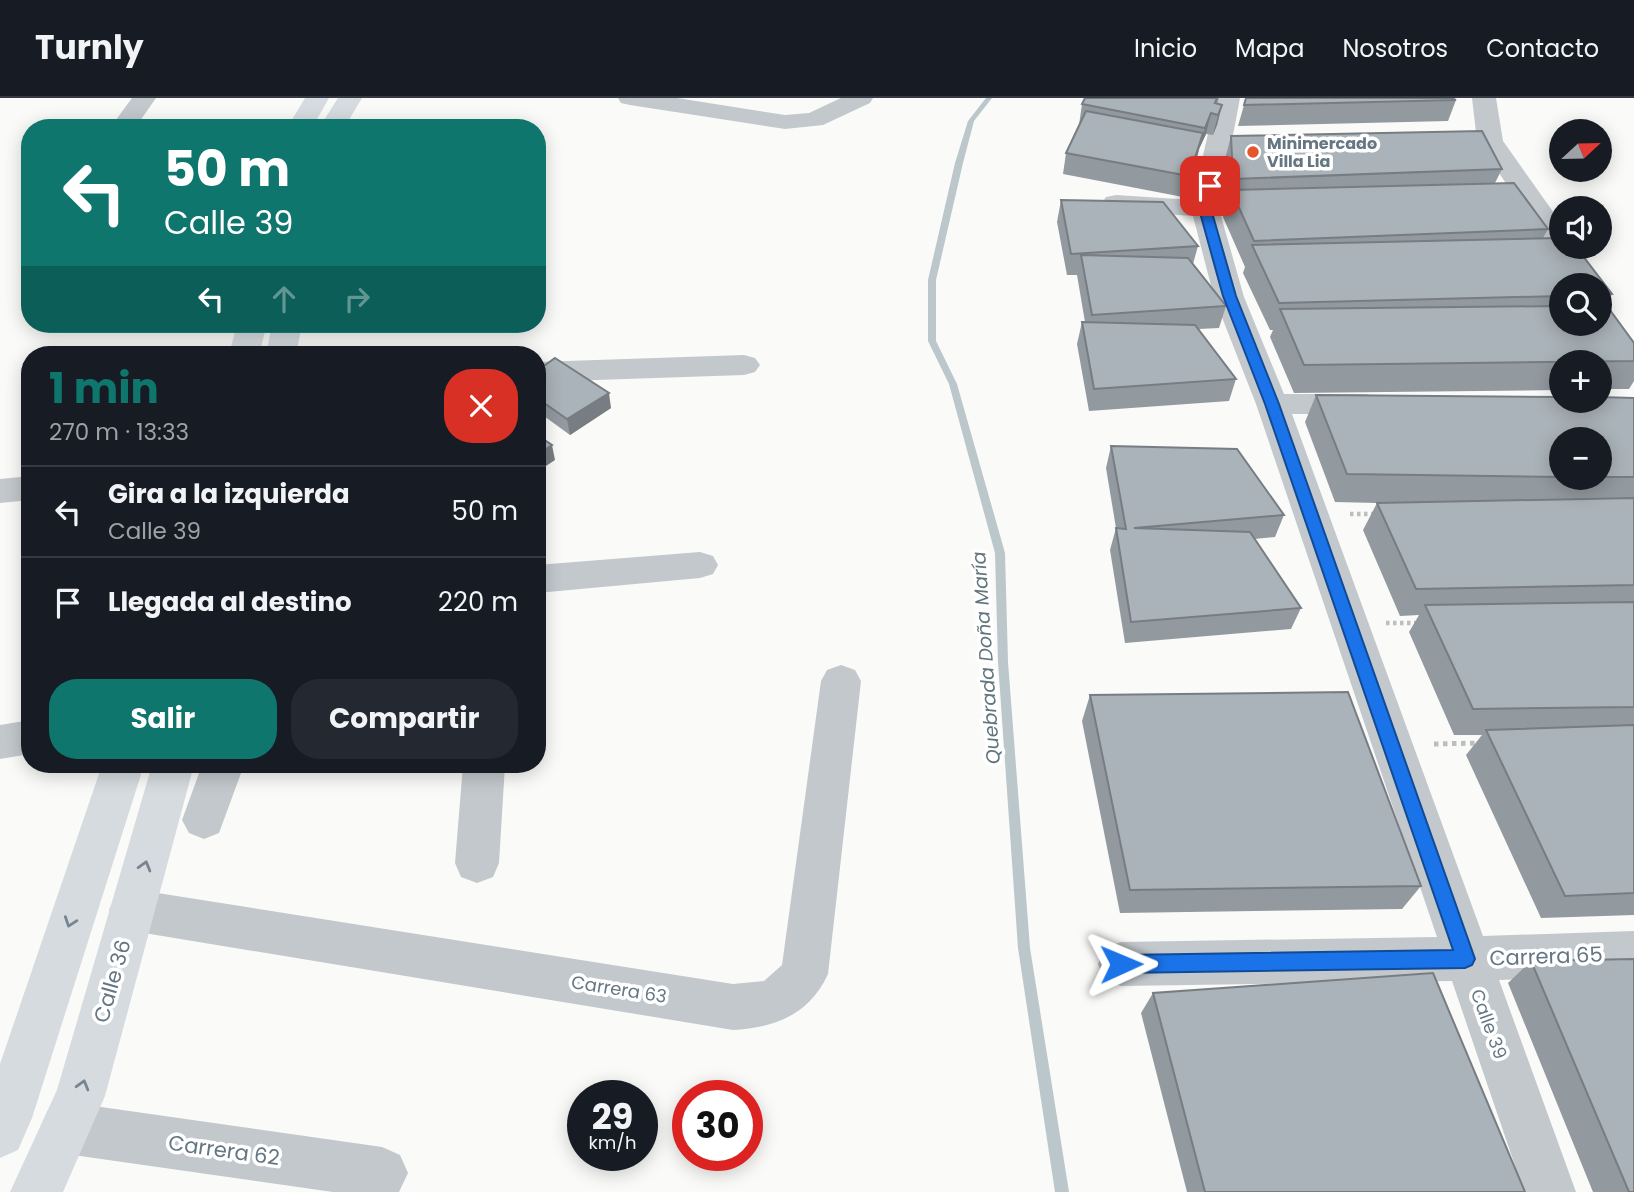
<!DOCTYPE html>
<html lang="es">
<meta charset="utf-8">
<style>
:root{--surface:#171b24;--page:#242831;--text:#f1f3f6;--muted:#9ea1a6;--line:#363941;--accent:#0f766e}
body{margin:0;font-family:Poppins,sans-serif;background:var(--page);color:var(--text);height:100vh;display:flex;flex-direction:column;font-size:26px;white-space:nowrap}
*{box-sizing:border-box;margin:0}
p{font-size:23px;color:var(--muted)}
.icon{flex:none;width:38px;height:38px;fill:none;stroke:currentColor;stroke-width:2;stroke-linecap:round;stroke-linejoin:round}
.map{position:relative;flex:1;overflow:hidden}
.details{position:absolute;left:21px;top:248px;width:525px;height:427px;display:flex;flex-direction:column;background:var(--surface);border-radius:28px;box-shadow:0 4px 18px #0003}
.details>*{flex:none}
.guide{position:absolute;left:21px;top:21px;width:525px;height:214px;border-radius:28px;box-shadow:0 4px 18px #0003;background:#0f766e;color:#fff;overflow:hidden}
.needle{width:46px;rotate:68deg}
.buttons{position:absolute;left:1549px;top:21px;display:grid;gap:14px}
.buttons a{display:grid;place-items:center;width:63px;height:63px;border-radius:50%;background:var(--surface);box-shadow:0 4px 18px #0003;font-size:35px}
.speed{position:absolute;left:567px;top:982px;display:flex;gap:14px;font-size:35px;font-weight:700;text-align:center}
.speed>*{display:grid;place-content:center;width:91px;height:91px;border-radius:50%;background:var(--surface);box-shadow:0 4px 18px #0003;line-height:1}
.speed small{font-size:18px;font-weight:400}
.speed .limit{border:10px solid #d22;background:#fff;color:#111}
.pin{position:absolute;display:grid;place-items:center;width:60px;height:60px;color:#fff;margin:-30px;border-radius:14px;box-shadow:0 4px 10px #0006}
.me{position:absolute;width:77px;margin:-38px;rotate:89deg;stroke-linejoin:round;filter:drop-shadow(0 0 5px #0008)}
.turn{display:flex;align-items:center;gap:24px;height:147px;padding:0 28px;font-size:32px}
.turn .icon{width:91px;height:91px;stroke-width:2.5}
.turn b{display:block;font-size:49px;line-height:60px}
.lanes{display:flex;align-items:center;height:66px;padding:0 28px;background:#0003;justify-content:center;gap:35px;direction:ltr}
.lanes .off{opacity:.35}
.round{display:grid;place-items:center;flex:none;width:74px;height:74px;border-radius:28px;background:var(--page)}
.overview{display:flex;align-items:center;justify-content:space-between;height:119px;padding:0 28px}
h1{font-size:42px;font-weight:700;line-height:52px;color:var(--accent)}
.cta{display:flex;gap:14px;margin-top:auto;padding:14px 28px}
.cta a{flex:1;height:80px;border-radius:28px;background:var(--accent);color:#fff;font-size:28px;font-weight:700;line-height:80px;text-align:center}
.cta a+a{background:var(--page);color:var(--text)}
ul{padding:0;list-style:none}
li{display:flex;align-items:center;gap:21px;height:91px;padding:0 28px;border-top:2px solid var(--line)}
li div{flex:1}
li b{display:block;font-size:26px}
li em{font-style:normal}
header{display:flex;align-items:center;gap:42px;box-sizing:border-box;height:98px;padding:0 35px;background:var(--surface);border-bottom:2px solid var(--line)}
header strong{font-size:33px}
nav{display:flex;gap:38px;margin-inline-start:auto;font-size:24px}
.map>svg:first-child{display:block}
</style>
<header>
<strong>Turnly</strong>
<nav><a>Inicio</a><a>Mapa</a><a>Nosotros</a><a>Contacto</a></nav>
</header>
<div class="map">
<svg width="1634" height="1094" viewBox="0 0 1634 1094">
<rect width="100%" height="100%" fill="#fafaf8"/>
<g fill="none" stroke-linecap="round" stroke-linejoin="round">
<path fill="#bbc7cb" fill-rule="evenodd" d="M 986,0 L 992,0 L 974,23 L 963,65 L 936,182 L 936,243 L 957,286 L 1005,455 L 1008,564 L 1030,850 L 1069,1094 L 1055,1094 L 1018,850 L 998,564 L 995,455 L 949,286 L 928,243 L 928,182 L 955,65 L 968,23 Z"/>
<path stroke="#bbbfc2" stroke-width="4.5" stroke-dasharray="3.5 3.5" stroke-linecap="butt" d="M 1350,416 L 1376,416
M 1386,525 L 1420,525"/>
<path stroke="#bbbfc2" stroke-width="5" stroke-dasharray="4.5 4.5" stroke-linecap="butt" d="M 1434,646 L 1481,645"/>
<path fill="#c3c8cc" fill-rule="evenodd" d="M 132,0 L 156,0 L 135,30 L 110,30 Z
M 618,0 L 677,0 L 785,17 L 809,15 L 841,0 L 873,0 L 870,5 L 823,27 L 785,31 L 630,7 L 621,5 Z
M 1216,0 L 1240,0 L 1219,111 L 1244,199 L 1284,296 L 1366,296 L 1377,299 L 1382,306 L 1377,313 L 1366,316 L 1292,316 L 1483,838 L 1634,833 L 1634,877 L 1499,882 L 1576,1094 L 1524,1094 L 1452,883 L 1121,888 L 1104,882 L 1098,866 L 1104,850 L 1121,844 L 1437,839 L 1256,306 L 1214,199 L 1193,118 L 1116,113 L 1106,111 L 1102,105 L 1106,99 L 1116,97 L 1193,102 Z
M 1472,0 L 1496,0 L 1503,43 L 1561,125 L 1561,149 L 1572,149 L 1571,151 L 1561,153 L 1551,151 L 1477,43 Z
M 744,257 L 755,260 L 760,267 L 755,274 L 744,277 L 537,284 L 537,264 Z
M 30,378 L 30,402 L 0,405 L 0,381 Z
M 700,454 L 713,458 L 718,467 L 713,476 L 700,480 L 537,495 L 537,467 Z
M 841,567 L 855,572 L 861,583 L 828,876 C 810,916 775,930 733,932 L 132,833 L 116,827 L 109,812 L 116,797 L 132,791 L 733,886 L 764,883 L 782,867 L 821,583 L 827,572 Z
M 30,622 L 30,656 L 0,661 L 0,627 Z
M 202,667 L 244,667 L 219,735 L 204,741 L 189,735 L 182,722 Z
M 463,667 L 505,667 L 499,765 L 493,779 L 477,785 L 461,779 L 455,765 Z
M 66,1004 L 382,1049 L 400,1057 L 408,1075 L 399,1094 L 333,1094 L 66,1056 L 48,1048 L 40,1030 L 48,1012 Z"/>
<path fill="#d6dbdf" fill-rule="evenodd" d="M 305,0 L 329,0 L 312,30 L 287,30 Z
M 338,0 L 362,0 L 344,30 L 319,30 Z
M 237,226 L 267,226 L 259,257 L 229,257 Z
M 272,226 L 302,226 L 296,257 L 266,257 Z
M 102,667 L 144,667 L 32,1020 L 18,1052 L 0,1060 L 0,966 Z
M 152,667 L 194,667 L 105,998 L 63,1094 L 10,1094 L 57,992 Z"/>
</g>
<path fill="#929a9f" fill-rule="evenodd" d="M 1219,0 L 1217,6 L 1222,7 L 1217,27 L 1213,37 L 1206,36 L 1199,51 L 1183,99 L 1063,76 L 1066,55 L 1079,27 L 1082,6 Z
M 1246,0 L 1456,2 L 1448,23 L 1238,28 Z
M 1231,38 L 1502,71 L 1495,85 L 1548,131 L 1543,140 L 1612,196 L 1606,208 L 1634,245 L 1634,283 L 1629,291 L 1600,291 L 1600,264 L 1561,264 L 1561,292 L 1294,295 L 1270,239 L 1273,232 L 1270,232 L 1243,175 L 1245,169 L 1223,119 L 1226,108 L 1224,65 ZM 1561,187 L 1600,187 L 1600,226 L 1561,226 Z
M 1061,102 L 1198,148 L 1193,166 L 1226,208 L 1219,230 L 1199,231 L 1236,281 L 1229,303 L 1089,313 L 1077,246 L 1082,224 L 1085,224 L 1077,177 L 1067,177 L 1057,124 Z
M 537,273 L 611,310 L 570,337 L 537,313 Z
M 1316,297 L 1634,300 L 1634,817 L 1541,820 L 1466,657 L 1482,637 L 1454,637 L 1409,534 L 1419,517 L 1400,518 L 1363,432 L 1377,405 L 1335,404 L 1305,324 ZM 1561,341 L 1600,341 L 1600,380 L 1561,380 Z
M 1111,348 L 1284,417 L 1275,439 L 1254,441 L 1301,510 L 1291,531 L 1125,545 L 1110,452 L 1116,430 L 1106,370 Z
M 1090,597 L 1421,788 L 1402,811 L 1120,815 L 1082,623 Z
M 1531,863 L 1634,1094 L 1593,1094 L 1508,885 Z
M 1153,895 L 1525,1094 L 1187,1094 L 1141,915 Z"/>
<path fill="#777d82" d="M 1222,7 L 1217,27 L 1213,37 L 1218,17 Z
M 1211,15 L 1206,36 L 1199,51 L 1205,30 Z
M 1203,35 L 1198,56 L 1183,99 L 1189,78 Z
M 609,295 L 611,310 L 570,337 L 567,321 Z
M 552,347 L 555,362 L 537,374 L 537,357 Z"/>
<path fill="#aab3b9" stroke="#777d82" stroke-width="2" d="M 1085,0 L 1217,0 L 1215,5 L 1222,7 L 1218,17 L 1211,15 L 1205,30 L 1082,6 Z
M 1246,0 L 1451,0 L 1456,2 L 1244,7 Z
M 1086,13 L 1203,35 L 1189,78 L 1066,55 Z
M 1482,33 L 1502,71 L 1233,81 L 1231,38 Z
M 1514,85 L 1548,131 L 1254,143 L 1231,92 Z
M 1061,102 L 1163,104 L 1198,148 L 1071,156 Z
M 1561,140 L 1561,149 L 1576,149 L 1612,196 L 1600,197 L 1600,187 L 1561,187 L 1561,198 L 1279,205 L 1252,147 Z
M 1081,157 L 1188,160 L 1226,208 L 1092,217 Z
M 1561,208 L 1561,226 L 1600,226 L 1600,208 L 1607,208 L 1634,245 L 1634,263 L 1304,267 L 1280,211 Z
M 1082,224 L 1195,227 L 1236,281 L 1094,291 Z
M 555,260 L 609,295 L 567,321 L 537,300 L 537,273 Z
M 1316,297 L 1561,299 L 1561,303 L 1600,303 L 1600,299 L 1634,300 L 1634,379 L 1600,379 L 1600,341 L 1561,341 L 1561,379 L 1347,376 Z
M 537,337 L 552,347 L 537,357 Z
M 1111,348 L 1237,351 L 1284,417 L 1134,430 L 1250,434 L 1301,510 L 1131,524 L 1116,430 L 1126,431 Z
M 1634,400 L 1634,487 L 1416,491 L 1377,405 Z
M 1634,504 L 1634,609 L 1473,611 L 1425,507 Z
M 1348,594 L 1421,788 L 1130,792 L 1090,597 Z
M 1634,627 L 1634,795 L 1565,798 L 1486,632 Z
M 1634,861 L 1634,1094 L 1629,1094 L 1531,863 Z
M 1433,875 L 1525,1094 L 1205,1094 L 1153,895 Z"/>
<defs><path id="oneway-chevron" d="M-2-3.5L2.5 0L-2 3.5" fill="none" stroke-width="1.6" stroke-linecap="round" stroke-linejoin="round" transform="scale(1.75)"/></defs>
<g stroke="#768591">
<use href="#oneway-chevron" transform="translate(145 768) rotate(-74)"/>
<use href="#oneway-chevron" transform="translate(70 824) rotate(109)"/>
<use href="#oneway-chevron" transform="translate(83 987) rotate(-74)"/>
</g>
<path fill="#1a73e8" stroke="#114b97" stroke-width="2" d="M 1210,84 L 1215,88 L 1211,111 L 1236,198 L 1279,306 L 1475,861 L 1472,867 L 1465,870 L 1121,875 L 1114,873 L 1112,866 L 1114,860 L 1121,857 L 1453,852 L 1265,306 L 1223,198 L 1199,111 L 1204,88 Z"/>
<circle fill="#e4572e" stroke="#fff" stroke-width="2.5" cx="1253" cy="54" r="7"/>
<g text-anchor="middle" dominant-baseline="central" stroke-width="7" stroke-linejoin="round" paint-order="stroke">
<g font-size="16" font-weight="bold" fill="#657683" stroke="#fff" text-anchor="start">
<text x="1267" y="45">Minimercado<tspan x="1267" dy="18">Villa Lia</tspan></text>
</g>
<g font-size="18" fill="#657683" stroke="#fff">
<text transform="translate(619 891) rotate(9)">Carrera 63</text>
<text transform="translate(1489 926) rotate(70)">Calle 39</text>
</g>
<g font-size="19" font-style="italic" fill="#60757c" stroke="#fff">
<text transform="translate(986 560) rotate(-94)">Quebrada Doña María</text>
</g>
<g font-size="21" fill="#657683" stroke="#fff">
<text transform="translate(1546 858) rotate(-2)">Carrera 65</text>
<text transform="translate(112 883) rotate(-74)">Calle 36</text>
<text transform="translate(224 1052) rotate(8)">Carrera 62</text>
</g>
</g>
</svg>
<div class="buttons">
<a><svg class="needle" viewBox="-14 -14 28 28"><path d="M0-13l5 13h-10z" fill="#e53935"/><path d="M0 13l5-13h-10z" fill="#9ea1a6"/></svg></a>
<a><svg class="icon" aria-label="sound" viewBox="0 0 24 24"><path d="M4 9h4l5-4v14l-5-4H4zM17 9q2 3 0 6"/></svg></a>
<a><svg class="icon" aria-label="search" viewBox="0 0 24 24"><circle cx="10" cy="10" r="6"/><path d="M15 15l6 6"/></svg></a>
<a>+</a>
<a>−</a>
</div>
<div class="speed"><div>29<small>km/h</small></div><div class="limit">30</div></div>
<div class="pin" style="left:1210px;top:88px;background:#d93025"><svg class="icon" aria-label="arrive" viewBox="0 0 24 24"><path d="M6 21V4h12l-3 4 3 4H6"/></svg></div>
<svg class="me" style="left:1121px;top:866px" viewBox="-20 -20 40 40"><path d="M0-17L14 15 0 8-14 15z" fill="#1a73e8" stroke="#fff" stroke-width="4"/></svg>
<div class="guide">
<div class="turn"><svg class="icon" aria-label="left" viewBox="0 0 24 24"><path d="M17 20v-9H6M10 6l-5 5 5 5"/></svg><div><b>50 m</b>Calle 39</div></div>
<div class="lanes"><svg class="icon" aria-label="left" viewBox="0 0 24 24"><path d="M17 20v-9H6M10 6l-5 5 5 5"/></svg><svg class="icon off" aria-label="ahead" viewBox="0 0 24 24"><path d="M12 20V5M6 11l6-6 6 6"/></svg><svg class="icon off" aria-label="right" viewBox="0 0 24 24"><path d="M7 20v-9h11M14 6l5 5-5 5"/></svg></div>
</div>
<section class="details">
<div class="overview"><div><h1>1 min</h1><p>270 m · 13:33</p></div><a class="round" style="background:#d93025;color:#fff"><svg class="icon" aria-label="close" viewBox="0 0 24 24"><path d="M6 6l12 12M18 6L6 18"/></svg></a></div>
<ul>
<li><svg class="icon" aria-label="left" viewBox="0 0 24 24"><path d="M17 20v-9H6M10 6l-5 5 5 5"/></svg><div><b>Gira a la izquierda</b><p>Calle 39</p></div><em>50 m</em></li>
<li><svg class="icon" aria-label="arrive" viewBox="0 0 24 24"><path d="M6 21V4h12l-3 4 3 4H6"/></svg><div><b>Llegada al destino</b></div><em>220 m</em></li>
</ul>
<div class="cta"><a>Salir</a><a>Compartir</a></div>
</section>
</div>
